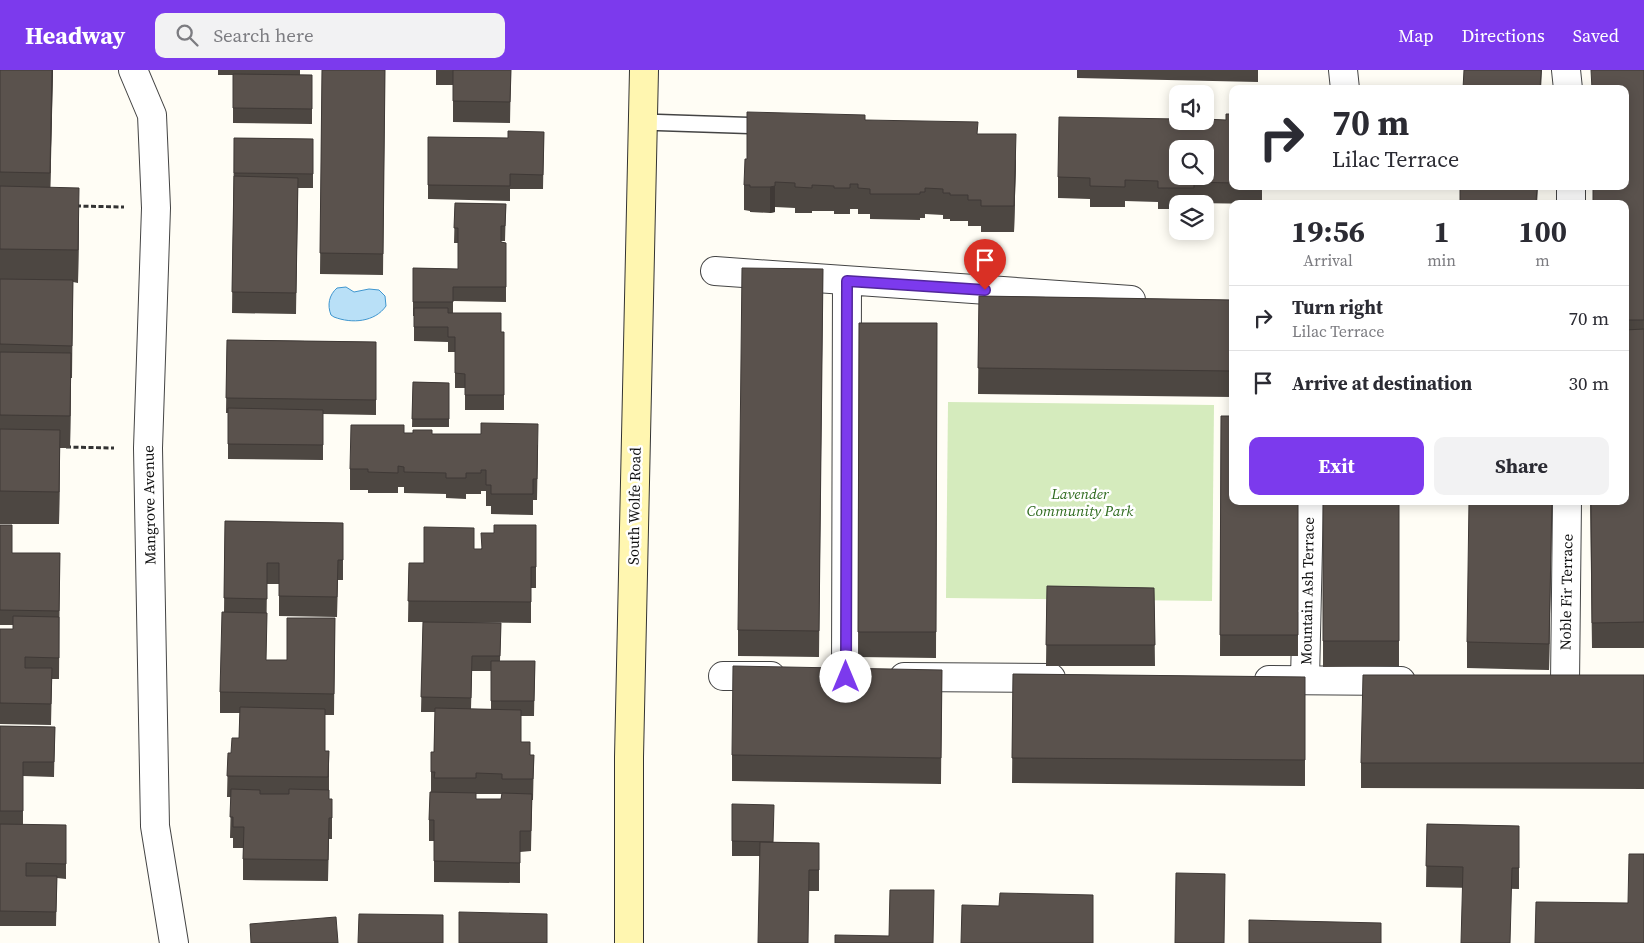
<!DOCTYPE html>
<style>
:root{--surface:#fff;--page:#f2f2f3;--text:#2b2b33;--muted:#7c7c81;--line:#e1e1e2;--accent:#7c3aed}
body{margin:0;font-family:"Source Serif 4",serif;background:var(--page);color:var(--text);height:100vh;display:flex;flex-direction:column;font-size:19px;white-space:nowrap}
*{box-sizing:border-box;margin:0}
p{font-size:16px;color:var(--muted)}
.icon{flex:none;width:28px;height:28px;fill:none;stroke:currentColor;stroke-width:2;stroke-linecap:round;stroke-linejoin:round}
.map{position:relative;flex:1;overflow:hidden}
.panel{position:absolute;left:1229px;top:130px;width:400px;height:305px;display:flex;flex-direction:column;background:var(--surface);border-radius:10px;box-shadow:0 2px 12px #0003}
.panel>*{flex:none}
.guide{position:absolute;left:1229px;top:15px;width:400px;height:105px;border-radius:10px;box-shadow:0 2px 12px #0003;background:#fff;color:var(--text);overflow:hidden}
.controls{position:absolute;left:1169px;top:15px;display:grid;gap:10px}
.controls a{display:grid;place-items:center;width:45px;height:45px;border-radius:10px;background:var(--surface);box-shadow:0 2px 12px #0003;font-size:25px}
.pin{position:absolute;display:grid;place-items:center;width:42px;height:42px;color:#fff;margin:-51px -21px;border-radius:50% 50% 50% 0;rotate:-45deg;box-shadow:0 0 5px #0007}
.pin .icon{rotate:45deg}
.me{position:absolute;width:55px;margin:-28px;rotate:0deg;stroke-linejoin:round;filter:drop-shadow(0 0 4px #0008)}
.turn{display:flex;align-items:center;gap:18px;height:105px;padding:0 20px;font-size:22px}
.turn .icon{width:65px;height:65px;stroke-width:2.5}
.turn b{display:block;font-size:35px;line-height:42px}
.eta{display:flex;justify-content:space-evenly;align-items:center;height:85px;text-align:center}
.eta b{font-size:30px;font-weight:700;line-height:35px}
.button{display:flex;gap:10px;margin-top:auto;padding:10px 20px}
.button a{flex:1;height:58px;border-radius:10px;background:var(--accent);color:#fff;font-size:20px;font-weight:700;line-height:58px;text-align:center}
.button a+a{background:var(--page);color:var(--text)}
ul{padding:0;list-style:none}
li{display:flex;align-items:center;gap:15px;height:65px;padding:0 20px;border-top:1px solid var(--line)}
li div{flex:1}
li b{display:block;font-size:19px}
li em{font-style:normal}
header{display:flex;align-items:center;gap:30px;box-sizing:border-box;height:70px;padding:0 25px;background:var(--accent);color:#fff}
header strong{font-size:24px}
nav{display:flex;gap:28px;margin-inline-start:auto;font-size:18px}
.search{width:350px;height:45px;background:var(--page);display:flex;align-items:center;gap:12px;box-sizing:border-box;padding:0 18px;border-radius:10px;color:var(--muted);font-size:19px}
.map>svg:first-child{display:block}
</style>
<header>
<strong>Headway</strong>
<div class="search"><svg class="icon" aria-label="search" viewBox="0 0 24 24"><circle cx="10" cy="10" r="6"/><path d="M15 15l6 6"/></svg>Search here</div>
<nav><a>Map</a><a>Directions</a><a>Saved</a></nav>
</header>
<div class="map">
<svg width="1644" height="873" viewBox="0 0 1644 873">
<rect width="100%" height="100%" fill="#fffdf5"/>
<path fill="#d5ebbd" d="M 948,332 L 1214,335 L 1212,531 L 946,528 Z"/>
<path fill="#b9e0f7" stroke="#3f96cf" d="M 346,217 L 354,222 L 369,219 L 379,220 L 385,226 L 386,236 C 375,252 352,254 334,247 L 331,245 C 327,235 329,225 337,218 Z"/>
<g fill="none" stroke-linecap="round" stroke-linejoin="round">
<defs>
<path id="lane" d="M 643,52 L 766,56"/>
<path id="street" d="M 133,0 L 152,45 L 156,138 L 148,378 L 155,756 L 174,873
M 1343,0 L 1345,19
M 1566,0 L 1568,19
M 1571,134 L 1571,116
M 715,201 L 1131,230
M 723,606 L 771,606
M 846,607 L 847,211
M 904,607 L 1051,608
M 1269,610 L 1401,611
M 1305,610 L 1309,431
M 1565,613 L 1567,431"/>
<path id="secondary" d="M 629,873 L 629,687 L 644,0"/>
</defs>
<use href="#lane" stroke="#444" stroke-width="18"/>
<use href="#street" stroke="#444" stroke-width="30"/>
<use href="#secondary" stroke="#333" stroke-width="30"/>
<path stroke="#333" stroke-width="3" stroke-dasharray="5 2.5" stroke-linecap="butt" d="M 76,136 L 124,137
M 66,377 L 114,378"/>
<use href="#lane" stroke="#fff" stroke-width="15"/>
<use href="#street" stroke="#fff" stroke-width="28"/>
<use href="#secondary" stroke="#fff6b0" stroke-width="28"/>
</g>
<path fill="#4d4742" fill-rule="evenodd" d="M 0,0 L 53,0 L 50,117 L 79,150 L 78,213 L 73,212 L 72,308 L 71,308 L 70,378 L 60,378 L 59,454 L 0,454 Z
M 218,0 L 300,0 L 300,5 L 312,5 L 312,54 L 233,53 L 233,5 L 218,5 Z
M 322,0 L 385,0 L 383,205 L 320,204 Z
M 436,0 L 518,0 L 511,0 L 510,53 L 453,52 L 453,15 L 436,15 Z
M 1077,0 L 1258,0 L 1258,12 L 1077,8 Z
M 1644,0 L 1644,578 L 1592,578 L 1590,431 L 1625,431 L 1625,134 Z
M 1232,44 L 1232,116 L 1262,116 L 1262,134 L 1194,133 L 1194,134 L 1178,134 L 1178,139 L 1158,139 L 1158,132 L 1125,131 L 1125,137 L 1090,137 L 1090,129 L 1058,128 L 1058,107 L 1226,50 Z
M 865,50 L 978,64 L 1016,90 L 1014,162 L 981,162 L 981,156 L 968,156 L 968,151 L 950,151 L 950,149 L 943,149 L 943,145 L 925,144 L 925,148 L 920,148 L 920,150 L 870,149 L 870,144 L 858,144 L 858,139 L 850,139 L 850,144 L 834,144 L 834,141 L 812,141 L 812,143 L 795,143 L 795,138 L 775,137 L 775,142 L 770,143 L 750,142 L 750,141 L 744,140 L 744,115 L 747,89 Z
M 544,62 L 543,119 L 510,119 L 510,131 L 428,129 L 428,67 L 508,68 Z
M 234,68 L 313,69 L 313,118 L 298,118 L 296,244 L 232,243 Z
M 455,133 L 506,134 L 505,171 L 501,171 L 501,172 L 506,173 L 506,232 L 453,231 L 453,243 L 501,262 L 504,262 L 504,340 L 465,340 L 465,318 L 455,318 L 455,282 L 448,282 L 448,272 L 414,271 L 414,246 L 413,246 L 413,198 L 458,199 L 458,173 L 454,173 Z
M 823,199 L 819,587 L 738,586 L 738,560 Z
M 979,226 L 1232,230 L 1232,327 L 978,324 Z
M 859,253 L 937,253 L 936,588 L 858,587 Z
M 227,270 L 376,272 L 376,345 L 323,344 L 323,390 L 228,389 L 228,343 L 226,343 Z
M 413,312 L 449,313 L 449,357 L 412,357 Z
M 1221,346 L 1298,431 L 1298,586 L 1220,586 Z
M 404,363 L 432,364 L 538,375 L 537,430 L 533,430 L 533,445 L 491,444 L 491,436 L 486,436 L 486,421 L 481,421 L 481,424 L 466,424 L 466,429 L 446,428 L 446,424 L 404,423 L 404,417 L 398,417 L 398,423 L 368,423 L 368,420 L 350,420 L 350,399 Z
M 1323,431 L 1399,431 L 1399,596 L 1323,597 Z
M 1552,431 L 1549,600 L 1467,598 L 1467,572 Z
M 225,451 L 343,453 L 343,510 L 338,510 L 337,547 L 279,546 L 279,514 L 267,514 L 266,590 L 287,590 L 335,548 L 334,645 L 325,645 L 325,681 L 329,681 L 329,729 L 332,729 L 332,769 L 329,769 L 328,811 L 243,810 L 243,778 L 233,778 L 233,768 L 230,768 L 231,727 L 227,727 L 228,683 L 231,683 L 239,668 L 240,643 L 220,643 L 220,622 L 224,542 Z
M 0,455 L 12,483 L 60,483 L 59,609 L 52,609 L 51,655 L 0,654 L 0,559 L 13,559 L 13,555 L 0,555 Z
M 536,455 L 536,518 L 531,518 L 531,553 L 442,552 L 501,553 L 500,591 L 535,591 L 534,646 L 521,646 L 521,672 L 530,685 L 534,685 L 533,730 L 532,730 L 531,781 L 520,782 L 520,813 L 434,812 L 434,771 L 429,771 L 429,750 L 431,722 L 431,682 L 434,682 L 435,642 L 421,642 L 423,552 L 408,552 L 409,493 L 424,493 L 474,479 L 481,479 L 494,463 ZM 472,601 L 491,601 L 491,639 L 471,639 ZM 476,724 L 502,724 L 501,729 L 476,729 Z
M 1047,516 L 1154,518 L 1155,596 L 1046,596 Z
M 942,600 L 941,714 L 732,711 L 732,685 Z
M 1013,604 L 1305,607 L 1305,716 L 1012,713 Z
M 1644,605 L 1644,719 L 1361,718 L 1361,693 Z
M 0,656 L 55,657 L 54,707 L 23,706 L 23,755 L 66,755 L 66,809 L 57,808 L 56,856 L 0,856 Z
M 732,734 L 773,772 L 819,773 L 819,821 L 809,821 L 759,786 L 732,786 Z
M 1427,754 L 1519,756 L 1519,819 L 1426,817 Z"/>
<path fill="#3f3936" d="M 52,0 L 53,0 L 50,136 L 50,103 Z
M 1541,0 L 1542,0 L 1541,19 L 1540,19 Z
M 1016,64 L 1016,90 L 1014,162 L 1014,136 Z
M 775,112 L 775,142 L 770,143 L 770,117 Z
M 1537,116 L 1538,116 L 1537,134 L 1536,134 Z
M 79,118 L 79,150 L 78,213 L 78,180 Z
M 71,283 L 71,315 L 70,378 L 70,346 Z
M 60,360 L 60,392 L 59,454 L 59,422 Z
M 1552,431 L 1549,600 L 1549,574 Z"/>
<path fill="#5a524d" stroke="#3f3936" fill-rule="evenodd" d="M 0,0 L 52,0 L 50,103 L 0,102 Z
M 322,0 L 385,0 L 383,184 L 320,183 Z
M 453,0 L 511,0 L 510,32 L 453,31 Z
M 1464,0 L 1541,0 L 1540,19 L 1463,19 Z
M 1591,0 L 1644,0 L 1644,250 L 1625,250 L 1625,134 L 1593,134 L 1593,116 L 1625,116 L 1625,19 L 1592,19 Z
M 233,4 L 312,5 L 312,39 L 233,38 Z
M 747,42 L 865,45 L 865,50 L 978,52 L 977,64 L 1016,64 L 1014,136 L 981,136 L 981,130 L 968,130 L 968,125 L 950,125 L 950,123 L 943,123 L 943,119 L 925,118 L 925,122 L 920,122 L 920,124 L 870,124 L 870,119 L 858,118 L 858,114 L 850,114 L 850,118 L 834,118 L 834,116 L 812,115 L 812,118 L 795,117 L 795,113 L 775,112 L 775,116 L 770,117 L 750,117 L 750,115 L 744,115 L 745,89 L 747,89 Z
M 1226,44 L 1232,44 L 1232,113 L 1194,112 L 1194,118 L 1158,118 L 1158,111 L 1125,110 L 1125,117 L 1090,116 L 1090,108 L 1058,107 L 1059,47 L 1178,49 L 1178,51 L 1205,51 L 1205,49 L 1226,50 ZM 1178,79 L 1205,79 L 1205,106 L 1178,106 Z
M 508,61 L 544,62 L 543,105 L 510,104 L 510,116 L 428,115 L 428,67 L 508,68 Z
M 234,68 L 313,69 L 313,104 L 234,103 Z
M 234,106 L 298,108 L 296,223 L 232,222 Z
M 0,116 L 79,118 L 78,180 L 0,179 Z
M 1460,116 L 1537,116 L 1536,134 L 1460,134 Z
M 455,133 L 506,134 L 505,156 L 501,156 L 501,172 L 506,173 L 506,217 L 453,217 L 453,232 L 413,232 L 413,198 L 458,199 L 458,158 L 454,158 Z
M 742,198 L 823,199 L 819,561 L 738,560 Z
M 0,209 L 73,210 L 72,276 L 0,274 Z
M 979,226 L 1232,230 L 1232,301 L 978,298 Z
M 414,238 L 448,238 L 448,243 L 501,243 L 501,262 L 504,262 L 504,325 L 465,325 L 465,304 L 455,303 L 455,267 L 448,267 L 448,257 L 414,257 Z
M 859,253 L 937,253 L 936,562 L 858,562 Z
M 1644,259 L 1644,552 L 1592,553 L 1591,431 L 1625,431 L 1625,260 Z
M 227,270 L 376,272 L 376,330 L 226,328 Z
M 0,282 L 71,283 L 70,346 L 0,345 Z
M 413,312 L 449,313 L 449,349 L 412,349 Z
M 228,338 L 323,340 L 323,375 L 228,374 Z
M 1221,346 L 1232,346 L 1232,431 L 1298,431 L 1298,565 L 1220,565 Z
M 481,353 L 538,354 L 537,409 L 533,409 L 533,424 L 491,424 L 491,415 L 486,415 L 486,400 L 481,400 L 481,403 L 466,403 L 466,408 L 446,408 L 446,403 L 404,402 L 404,397 L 398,396 L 398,403 L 368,402 L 368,399 L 350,399 L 351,355 L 404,355 L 404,363 L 413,363 L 413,360 L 432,360 L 432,364 L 481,364 Z
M 0,359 L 60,360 L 59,422 L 0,421 Z
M 1323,431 L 1399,431 L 1399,571 L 1323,571 Z
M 1469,431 L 1552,431 L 1549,574 L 1467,572 Z
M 225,451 L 343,453 L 343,490 L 338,490 L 337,527 L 279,526 L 279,493 L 267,493 L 267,529 L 224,528 Z
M 0,455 L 12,455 L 12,483 L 60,483 L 59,541 L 0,540 Z
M 494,455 L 536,455 L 536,497 L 531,497 L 531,532 L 408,531 L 409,493 L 424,493 L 424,457 L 474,458 L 474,479 L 482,479 L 481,463 L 494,463 Z
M 1047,516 L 1154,518 L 1155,575 L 1046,575 Z
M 222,542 L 267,543 L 266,590 L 287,590 L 287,548 L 335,548 L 334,624 L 220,622 Z
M 13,546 L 59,547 L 59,588 L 25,587 L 25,598 L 52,598 L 51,634 L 0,633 L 0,559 L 13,559 Z
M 423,552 L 501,553 L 500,586 L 472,586 L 471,628 L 421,627 Z
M 491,591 L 535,591 L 534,631 L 491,631 Z
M 733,596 L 942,600 L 941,688 L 732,685 Z
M 1013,604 L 1305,607 L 1305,690 L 1012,688 Z
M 1363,605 L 1644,605 L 1644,693 L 1361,693 Z
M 240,637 L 325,639 L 325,681 L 329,681 L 328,707 L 227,706 L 228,683 L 231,683 L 232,668 L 239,668 Z
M 435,638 L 521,640 L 521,672 L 530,672 L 530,685 L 534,685 L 533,709 L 502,709 L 502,704 L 476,703 L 476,708 L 434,708 L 435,702 L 431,702 L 431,682 L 434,682 Z
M 0,656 L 55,657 L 54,692 L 23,692 L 23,741 L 0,741 Z
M 231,719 L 260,720 L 260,724 L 289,724 L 289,719 L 329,720 L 329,729 L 332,729 L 332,748 L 329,748 L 328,790 L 243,789 L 244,757 L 233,757 L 233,747 L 230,747 Z
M 430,722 L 476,723 L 476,729 L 501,729 L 502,723 L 532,724 L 531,761 L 520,761 L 520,793 L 434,791 L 434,750 L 429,750 Z
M 732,734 L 774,735 L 773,772 L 732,771 Z
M 0,754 L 66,755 L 66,794 L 26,793 L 26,806 L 57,806 L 56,842 L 0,841 Z
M 1427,754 L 1519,756 L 1519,798 L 1512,798 L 1510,873 L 1461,873 L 1463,797 L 1426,796 Z
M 760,772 L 819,773 L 819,800 L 809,800 L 808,873 L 758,873 Z
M 1629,784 L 1644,784 L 1644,873 L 1535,873 L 1536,832 L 1628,833 Z
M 1176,803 L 1225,804 L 1224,873 L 1175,873 Z
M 890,820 L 934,820 L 933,873 L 835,873 L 835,865 L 889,866 Z
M 1000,823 L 1093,825 L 1093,873 L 961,873 L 962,835 L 999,836 Z
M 459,842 L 547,844 L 547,873 L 459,873 Z
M 359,844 L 443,845 L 443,873 L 358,873 Z
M 336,847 L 338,873 L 251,873 L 250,854 Z
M 1249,850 L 1381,853 L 1381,873 L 1249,873 Z"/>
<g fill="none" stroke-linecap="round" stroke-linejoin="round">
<defs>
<path id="route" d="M 846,607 L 847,211 L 985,220"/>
</defs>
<use href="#route" stroke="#51269a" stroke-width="12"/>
<use href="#route" stroke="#7c3aed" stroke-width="9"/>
</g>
<g text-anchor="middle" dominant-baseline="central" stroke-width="5" stroke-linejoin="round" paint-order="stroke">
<g font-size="15" font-style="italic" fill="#2f6b1f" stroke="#fff">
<text x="1080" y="423">Lavender<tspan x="1080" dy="17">Community Park</tspan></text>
</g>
<g font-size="15" fill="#111" stroke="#fff">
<text transform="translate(149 435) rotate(-91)">Mangrove Avenue</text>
<text transform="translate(634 436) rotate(-89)">South Wolfe Road</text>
<text transform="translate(1307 521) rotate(-89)">Mountain Ash Terrace</text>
<text transform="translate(1566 522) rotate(-89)">Noble Fir Terrace</text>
</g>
</g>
</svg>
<div class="controls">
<a><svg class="icon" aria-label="sound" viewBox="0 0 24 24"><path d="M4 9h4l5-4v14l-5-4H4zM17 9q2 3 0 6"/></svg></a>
<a><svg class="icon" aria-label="search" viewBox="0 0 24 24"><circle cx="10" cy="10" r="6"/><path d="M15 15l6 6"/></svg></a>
<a><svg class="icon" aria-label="layers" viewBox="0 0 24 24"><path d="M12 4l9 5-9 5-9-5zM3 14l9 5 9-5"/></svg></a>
</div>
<div class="pin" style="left:985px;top:220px;background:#d93025"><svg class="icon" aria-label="arrive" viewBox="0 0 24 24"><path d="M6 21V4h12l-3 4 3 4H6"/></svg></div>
<svg class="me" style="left:846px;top:607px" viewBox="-20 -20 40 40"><circle r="19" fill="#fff"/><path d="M0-13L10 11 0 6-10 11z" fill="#7c3aed"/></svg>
<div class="guide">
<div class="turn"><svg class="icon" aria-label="right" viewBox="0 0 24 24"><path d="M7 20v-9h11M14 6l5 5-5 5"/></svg><div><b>70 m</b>Lilac Terrace</div></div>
</div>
<section class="panel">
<div class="eta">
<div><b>19:56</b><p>Arrival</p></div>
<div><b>1</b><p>min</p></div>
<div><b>100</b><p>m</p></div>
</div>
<ul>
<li><svg class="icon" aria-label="right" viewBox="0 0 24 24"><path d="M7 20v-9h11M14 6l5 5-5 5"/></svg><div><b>Turn right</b><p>Lilac Terrace</p></div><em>70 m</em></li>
<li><svg class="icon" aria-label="arrive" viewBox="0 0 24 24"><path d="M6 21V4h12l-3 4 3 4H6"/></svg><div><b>Arrive at destination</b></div><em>30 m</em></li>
</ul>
<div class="button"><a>Exit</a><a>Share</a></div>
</section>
</div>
